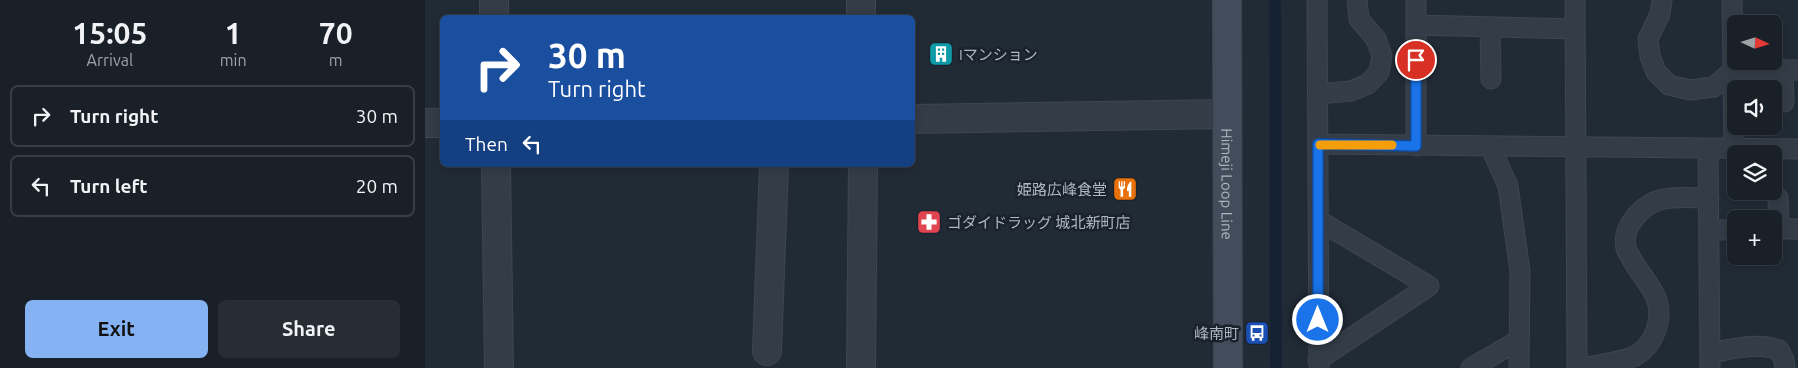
<!DOCTYPE html>
<meta charset="utf-8">
<style>
:root{--surface:#192028;--page:#262d34;--text:#f1f3f6;--muted:#9fa3a8;--line:#373e45;--accent:#84b2f3}
body{margin:0;font-family:Ubuntu,"Noto Sans JP",sans-serif;background:var(--page);color:var(--text);height:100vh;display:flex;flex-direction:column;font-size:19px;white-space:nowrap}
*{box-sizing:border-box;margin:0}
p{font-size:16px;color:var(--muted)}
.icon{flex:none;width:28px;height:28px;fill:none;stroke:currentColor;stroke-width:2;stroke-linecap:round;stroke-linejoin:round}
.map{position:relative;flex:1;overflow:hidden}
.drawer{display:flex;flex-direction:column;background:var(--surface);width:425px}
.drawer>*{flex:none}
.banner{position:absolute;left:15px;top:15px;width:475px;height:152px;border-radius:8px;box-shadow:0 2px 8px #0003,0 0 0 1px var(--line);background:#1a4fa0;color:#fff;overflow:hidden}
.needle{width:32px;rotate:94deg}
.tools{position:absolute;left:1302px;top:15px;display:grid;gap:10px}
.tools a{display:grid;place-items:center;width:55px;height:55px;border-radius:8px;background:var(--surface);box-shadow:0 2px 8px #0003,0 0 0 1px var(--line);font-size:25px}
.pin{position:absolute;display:grid;place-items:center;width:42px;height:42px;color:#fff;margin:-21px;border:2px solid #fff;border-radius:50%;box-shadow:0 1px 5px #0007}
.me{position:absolute;width:55px;margin:-28px;rotate:0deg;stroke-linejoin:round;filter:drop-shadow(0 0 4px #0008)}
.turn{display:flex;align-items:center;gap:18px;height:105px;padding:0 25px;font-size:22px}
.turn .icon{width:65px;height:65px;stroke-width:2.5}
.turn b{display:block;font-size:35px;line-height:42px}
.then{display:flex;align-items:center;height:48px;padding:0 25px;background:#0003;gap:10px;font-size:19px}
.eta{display:flex;justify-content:space-evenly;align-items:center;height:85px;text-align:center}
.eta b{font-size:30px;font-weight:600;line-height:35px}
.action{display:flex;gap:10px;margin-top:auto;padding:10px 25px}
.action a{flex:1;height:58px;border-radius:8px;background:var(--accent);color:#111;font-size:20px;font-weight:600;line-height:58px;text-align:center}
.action a+a{background:var(--page);color:var(--text)}
ul{padding:0;list-style:none}
li{display:flex;align-items:center;gap:15px;height:62px;margin:0 10px 8px;padding:0 15px;border:2px solid var(--line);border-radius:8px}
li div{flex:1}
li b{display:block;font-size:19px}
li em{font-style:normal}
main{display:flex;flex:1;min-height:0}
.map>svg:first-child{display:block}
</style>
<main>
<section class="drawer">
<div class="eta">
<div><b>15:05</b><p>Arrival</p></div>
<div><b>1</b><p>min</p></div>
<div><b>70</b><p>m</p></div>
</div>
<ul>
<li><svg class="icon" aria-label="right" viewBox="0 0 24 24"><path d="M7 20v-9h11M14 6l5 5-5 5"/></svg><div><b>Turn right</b></div><em>30 m</em></li>
<li><svg class="icon" aria-label="left" viewBox="0 0 24 24"><path d="M17 20v-9H6M10 6l-5 5 5 5"/></svg><div><b>Turn left</b></div><em>20 m</em></li>
</ul>
<div class="action"><a>Exit</a><a>Share</a></div>
</section>
<div class="map">
<svg width="1373" height="368" viewBox="0 0 1373 368">
<rect width="100%" height="100%" fill="#212b36"/>
<path fill="#152233" d="M 844,0 L 856,0 L 857,368 L 845,368 Z"/>
<g fill="none" stroke-linecap="round" stroke-linejoin="round">
<defs>
<path id="lane" d="M 892,0 L 894,368
M 991,0 L 991,146
M 1150,0 L 1152,368
M 1237,0 L 1235,14 L 1223,39 L 1225,56 L 1231,72 L 1244,85 L 1265,90 L 1289,87 L 1308,70 L 1373,70
M 1307,0 L 1309,149
M 991,25 L 1150,29
M 1065,27 L 1066,79
M 1358,69 L 1359,102
M 893,94 L 926,91 L 943,84 L 954,72 L 957,56 L 951,39 L 934,19 L 932,0
M 893,144 L 1373,149
M 1065,146 L 1083,186 L 1095,271 L 1094,368
M 1283,148 L 1285,368
M 1353,198 L 1354,229
M 893,220 L 1004,286 L 893,360
M 1349,229 L 1373,229
M 1284,230 L 1311,230
M 1285,353 C 1308,349 1331,342 1354,350 L 1359,360 L 1360,368
M 1046,368 L 1094,340
M 1159,368 C 1171,365 1200,361 1210,356 C 1221,350 1227,341 1231,330 C 1242,297 1220,284 1206,258 C 1205,255 1202,252 1201,248 C 1199,238 1202,228 1208,220 C 1228,192 1253,198 1284,198"/>
<path id="street" d="M 69,0 L 69,18
M 436,0 L 436,18
M 488,119 L 802,114
M 0,123 L 18,123
M 71,165 L 74,368
M 342,351 L 349,165
M 436,368 L 438,165"/>
<g id="secondary">
<path id="s1" d="M 802,0 L 803,368"/>
</g>
</defs>
<use href="#lane" stroke="#3e4651" stroke-width="21"/>
<use href="#street" stroke="#3e4651" stroke-width="30"/>
<use href="#secondary" stroke="#3e4651" stroke-width="30"/>
<use href="#lane" stroke="#343d47" stroke-width="19"/>
<use href="#street" stroke="#343d47" stroke-width="28"/>
<use href="#secondary" stroke="#424c5a" stroke-width="28"/>
</g>
<g fill="none" stroke-linecap="round" stroke-linejoin="round">
<defs>
<path id="route" d="M 893,320 L 893,144 L 991,146 L 991,60"/>
</defs>
<use href="#route" stroke="#114b97" stroke-width="12"/>
<use href="#route" stroke="#1a73e8" stroke-width="9"/>
<path stroke="#f59e0b" stroke-width="9" d="M 895,145 L 967,145"/>
</g>
<defs>
<symbol id="building-square" viewBox="-11 -11 22 22"><rect x="-9" y="-9" width="18" height="18" rx="4" fill="#0f9aa8" stroke="#1a222c"/><path d="M-4-6H4V6H1V3H-1V6H-4ZM-2.5-4.3h1.7v1.8h-1.7ZM.8-4.3h1.7v1.8H.8ZM-2.5-1h1.7V.8h-1.7ZM.8-1h1.7V.8H.8Z" fill="#fff"/></symbol>
<symbol id="restaurant-square" viewBox="-11 -11 22 22"><rect x="-9" y="-9" width="18" height="18" rx="4" fill="#e8710a" stroke="#1a222c"/><path d="M-5-6h1v4h1v-4h1v4h1v-4h1v5L-1.5 .5V6h-2V.5L-5-1ZM5-6V6H3V1.5H1.5Q1.5-4 5-6Z" fill="#fff"/></symbol>
<symbol id="pharmacy-square" viewBox="-11 -11 22 22"><rect x="-9" y="-9" width="18" height="18" rx="4" fill="#e0444e" stroke="#1a222c"/><path d="M-2-6h4v4h4v4h-4v4h-4v-4h-4v-4h4Z" fill="#fff"/></symbol>
<symbol id="bus-square" viewBox="-11 -11 22 22"><rect x="-9" y="-9" width="18" height="18" rx="4" fill="#1a4fb4" stroke="#1a222c"/><path d="M-5-6H5V4H4V6H2V4H-2V6H-4V4H-5ZM-3.5-4V0h7V-4ZM-3.5 1.2v1.5H-2V1.2ZM2 1.2v1.5H3.5V1.2Z" fill="#fff"/></symbol>
</defs>
<g fill-rule="evenodd">
<use href="#building-square" x="502" y="40" width="28" height="28"/>
<use href="#restaurant-square" x="686" y="175" width="28" height="28"/>
<use href="#pharmacy-square" x="490" y="208" width="28" height="28"/>
<use href="#bus-square" x="818" y="319" width="28" height="28"/>
</g>
<g text-anchor="middle" dominant-baseline="central" stroke-width="5" stroke-linejoin="round" paint-order="stroke">
<g font-size="15" fill="#afb7c4" stroke="#1a222c" text-anchor="start">
<text x="534" y="54">Iマンション</text>
<text x="682" y="189" text-anchor="end">姫路広峰食堂</text>
<text x="522" y="222">ゴダイドラッグ 城北新町店</text>
<text x="814" y="333" text-anchor="end">峰南町</text>
</g>
<g font-size="15" fill="#afb7c4" stroke="#1a222c">
<text stroke="none"><textPath href="#s1" startOffset="184">Himeji Loop Line</textPath></text>
</g>
</g>
</svg>
<div class="tools">
<a><svg class="needle" viewBox="-14 -14 28 28"><path d="M0-13l5 13h-10z" fill="#e53935"/><path d="M0 13l5-13h-10z" fill="#9fa3a8"/></svg></a>
<a><svg class="icon" aria-label="sound" viewBox="0 0 24 24"><path d="M4 9h4l5-4v14l-5-4H4zM17 9q2 3 0 6"/></svg></a>
<a><svg class="icon" aria-label="layers" viewBox="0 0 24 24"><path d="M12 4l9 5-9 5-9-5zM3 14l9 5 9-5"/></svg></a>
<a>+</a>
</div>
<div class="pin" style="left:991px;top:60px;background:#d93025"><svg class="icon" aria-label="arrive" viewBox="0 0 24 24"><path d="M6 21V4h12l-3 4 3 4H6"/></svg></div>
<svg class="me" style="left:893px;top:320px" viewBox="-20 -20 40 40"><circle r="17" fill="#1a73e8" stroke="#fff" stroke-width="3"/><path d="M0-11L8 9 0 5-8 9z" fill="#fff"/></svg>
<div class="banner">
<div class="turn"><svg class="icon" aria-label="right" viewBox="0 0 24 24"><path d="M7 20v-9h11M14 6l5 5-5 5"/></svg><div><b>30 m</b>Turn right</div></div>
<div class="then">Then<svg class="icon" aria-label="left" viewBox="0 0 24 24"><path d="M17 20v-9H6M10 6l-5 5 5 5"/></svg></div>
</div>
</div>
</main>
